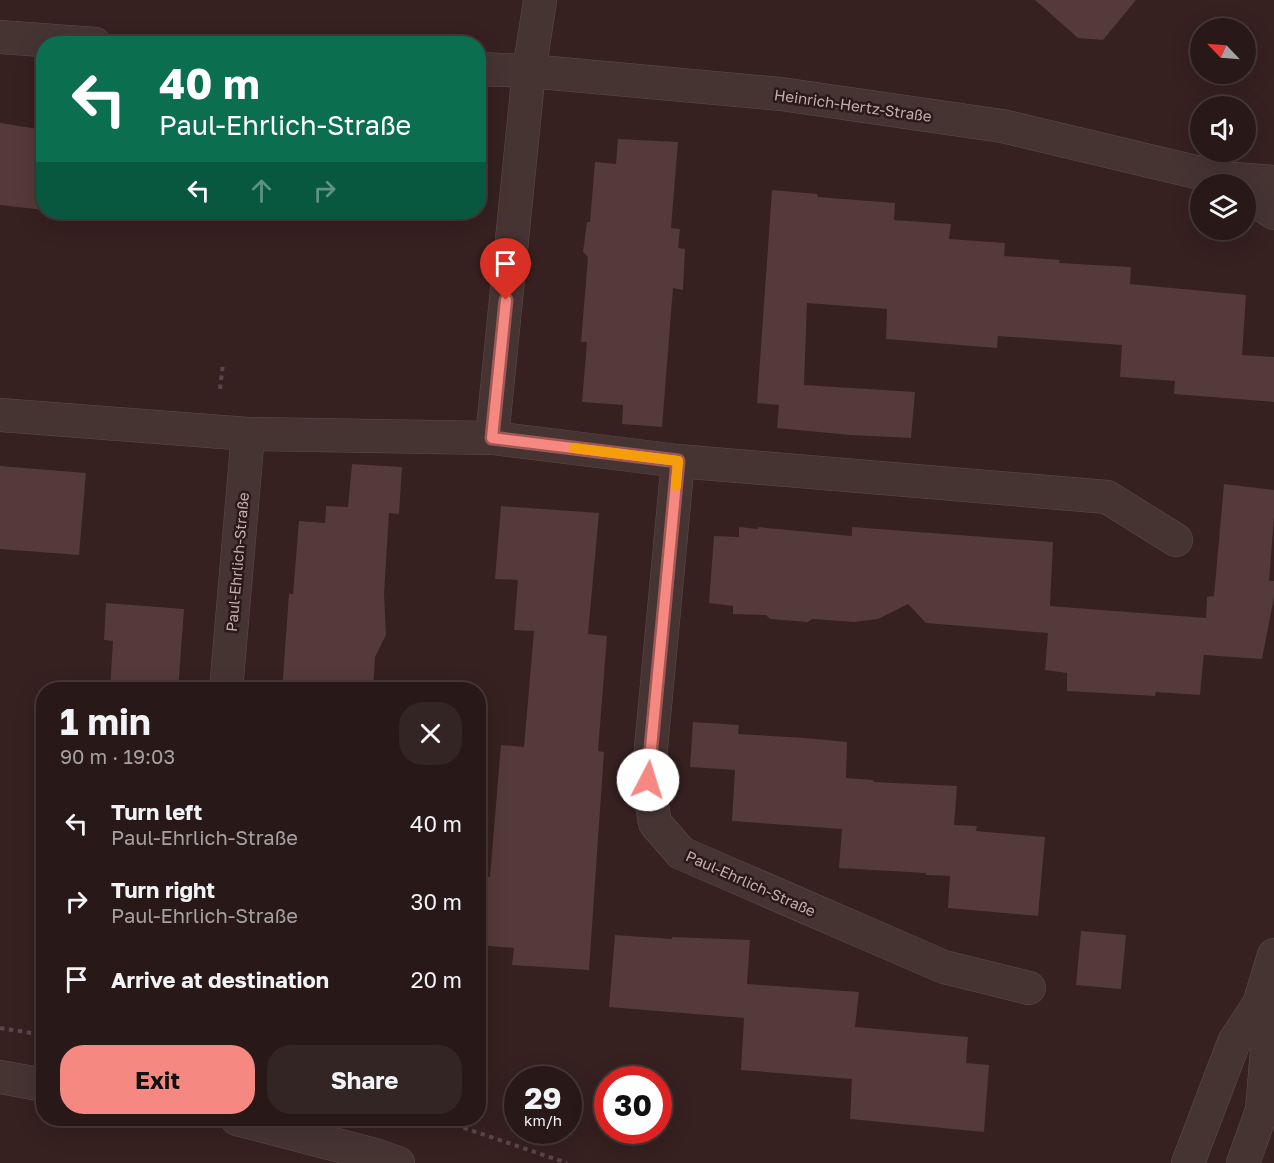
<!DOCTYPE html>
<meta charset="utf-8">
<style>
:root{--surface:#281818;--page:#342525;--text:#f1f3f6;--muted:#a5a0a2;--line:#443737;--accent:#f58881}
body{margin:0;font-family:"Golos Text",sans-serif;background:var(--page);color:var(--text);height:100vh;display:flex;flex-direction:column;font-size:22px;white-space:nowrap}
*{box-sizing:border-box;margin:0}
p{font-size:20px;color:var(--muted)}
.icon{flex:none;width:33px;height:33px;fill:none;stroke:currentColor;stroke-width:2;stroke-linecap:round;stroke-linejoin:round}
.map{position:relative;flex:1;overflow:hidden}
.side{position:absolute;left:36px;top:682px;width:450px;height:444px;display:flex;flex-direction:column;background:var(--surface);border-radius:24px;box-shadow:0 6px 24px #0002,0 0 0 2px var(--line)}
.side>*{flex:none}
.top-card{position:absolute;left:36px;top:36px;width:450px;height:183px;border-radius:24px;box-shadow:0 6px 24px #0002,0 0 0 2px var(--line);background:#0b6e4f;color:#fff;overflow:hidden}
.needle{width:39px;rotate:295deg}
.tools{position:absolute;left:1190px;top:18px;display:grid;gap:12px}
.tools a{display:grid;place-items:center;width:66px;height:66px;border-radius:50%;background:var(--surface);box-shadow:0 6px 24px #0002,0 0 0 2px var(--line);font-size:30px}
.speed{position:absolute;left:504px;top:1066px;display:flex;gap:12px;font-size:30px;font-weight:700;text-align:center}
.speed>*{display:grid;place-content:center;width:78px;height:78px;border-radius:50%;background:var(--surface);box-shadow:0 6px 24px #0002,0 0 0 2px var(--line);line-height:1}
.speed small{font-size:15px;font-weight:400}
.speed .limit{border:9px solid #d22;background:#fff;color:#111}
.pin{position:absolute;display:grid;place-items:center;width:51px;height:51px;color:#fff;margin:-62px -26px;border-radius:50% 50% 50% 0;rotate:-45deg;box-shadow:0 0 6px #0007}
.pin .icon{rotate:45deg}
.me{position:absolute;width:66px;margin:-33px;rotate:5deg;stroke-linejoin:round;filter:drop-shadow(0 0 4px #0008)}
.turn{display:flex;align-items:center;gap:21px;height:126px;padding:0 24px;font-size:27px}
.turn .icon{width:78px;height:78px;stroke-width:2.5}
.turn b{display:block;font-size:42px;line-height:51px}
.lanes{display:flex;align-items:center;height:57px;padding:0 24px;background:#0003;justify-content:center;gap:30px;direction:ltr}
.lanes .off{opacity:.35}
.round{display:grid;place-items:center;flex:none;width:63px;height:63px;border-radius:24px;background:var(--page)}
.head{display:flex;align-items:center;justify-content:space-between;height:102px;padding:0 24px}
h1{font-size:36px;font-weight:700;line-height:45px}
.cta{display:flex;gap:12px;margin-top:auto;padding:12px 24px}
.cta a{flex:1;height:69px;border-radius:24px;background:var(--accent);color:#111;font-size:24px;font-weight:700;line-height:69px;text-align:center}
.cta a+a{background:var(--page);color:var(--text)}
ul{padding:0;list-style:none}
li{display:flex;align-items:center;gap:18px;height:78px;padding:0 24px}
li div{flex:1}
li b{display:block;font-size:22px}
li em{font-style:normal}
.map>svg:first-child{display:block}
</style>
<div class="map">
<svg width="1274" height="1163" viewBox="0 0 1274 1163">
<rect width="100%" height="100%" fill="#362020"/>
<path fill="#543a39" d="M 1035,0 L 1136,0 L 1103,40 L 1078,38 Z
M 0,123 L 44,130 L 44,210 L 0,205 Z
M 618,139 L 678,142 L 671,228 L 680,229 L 678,248 L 685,249 L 683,290 L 673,288 L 662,427 L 622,424 L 623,405 L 582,402 L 587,342 L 581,342 L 588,257 L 583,252 L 587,222 L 590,222 L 595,162 L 616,164 Z
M 772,190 L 817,194 L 818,197 L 895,203 L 894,220 L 951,224 L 949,239 L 1005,243 L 1004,256 L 1060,260 L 1059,263 L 1131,267 L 1130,284 L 1246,295 L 1242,355 L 1274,357 L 1274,402 L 1174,394 L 1175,381 L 1120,377 L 1122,345 L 998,336 L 997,348 L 886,339 L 887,309 L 807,303 L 804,385 L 915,392 L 911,438 L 850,435 L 777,428 L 779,405 L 757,403 Z
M 352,464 L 402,467 L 399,514 L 389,513 L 384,594 L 386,635 L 375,657 L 373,690 L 282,690 L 289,594 L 293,594 L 299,521 L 325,523 L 326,506 L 348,507 Z
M 0,466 L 86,473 L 79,555 L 0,549 Z
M 1224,484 L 1274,490 L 1274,517 L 1269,581 L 1274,581 L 1274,597 L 1262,659 L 1204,655 L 1204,653 L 1200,695 L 1156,692 L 1155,696 L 1067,691 L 1067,673 L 1045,670 L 1048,633 L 926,623 L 908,604 L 878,619 L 854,622 L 812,619 L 808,622 L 770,619 L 766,615 L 733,614 L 733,606 L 709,603 L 714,536 L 739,537 L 739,527 L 758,529 L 758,527 L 852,536 L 852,527 L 1053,542 L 1050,606 L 1206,618 L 1207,597 L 1214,596 Z
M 501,506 L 599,513 L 588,634 L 607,636 L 598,751 L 604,752 L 589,970 L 512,965 L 514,948 L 478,945 L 478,876 L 490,877 L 501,745 L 524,747 L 534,631 L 514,630 L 518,580 L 495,579 Z
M 106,603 L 184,609 L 178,690 L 110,690 L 113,641 L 104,640 Z
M 693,722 L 739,725 L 738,734 L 805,738 L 847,742 L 846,778 L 873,780 L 874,782 L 957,786 L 954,825 L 977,826 L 976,831 L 1045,837 L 1038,916 L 948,908 L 950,876 L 926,875 L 926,873 L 839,868 L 842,829 L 732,821 L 735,770 L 690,767 Z
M 1081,931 L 1126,935 L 1121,989 L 1076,985 Z
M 615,935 L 672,939 L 672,937 L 750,940 L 747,984 L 859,992 L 855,1027 L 968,1037 L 966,1063 L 989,1065 L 984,1132 L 850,1119 L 852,1079 L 741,1070 L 744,1018 L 609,1007 Z"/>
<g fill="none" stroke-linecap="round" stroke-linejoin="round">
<defs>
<path id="minor" d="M 0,37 L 95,44
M 478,69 L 529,71 L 781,94 L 1002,126 L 1221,178 L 1274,182
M 1245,194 L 1274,213
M 0,415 L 248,434 L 492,438 L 678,461 L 648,780 L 655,823 L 681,853 L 944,967 L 1029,988
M 492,438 L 529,71 L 540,1
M 678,461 L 1107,497 L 1176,540
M 226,690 L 248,434
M 1188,1163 L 1234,1042 L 1259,1004 L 1274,955
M 1243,1163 L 1262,1110 L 1267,1049 L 1259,1004"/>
<path id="tertiary" d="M 0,1077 L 44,1085
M 237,1119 L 375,1155 L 398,1163"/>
</defs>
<use href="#minor" stroke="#5e4c4b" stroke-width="34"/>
<use href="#tertiary" stroke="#5e4c4b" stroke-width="34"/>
<path stroke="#5b464e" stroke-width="4" stroke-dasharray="4.5 4.5" stroke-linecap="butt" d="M 220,389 L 223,363
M 0,1028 L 44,1035
M 438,1119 L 567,1163"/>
<use href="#minor" stroke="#463433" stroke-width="33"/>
<use href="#tertiary" stroke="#463433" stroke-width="33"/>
</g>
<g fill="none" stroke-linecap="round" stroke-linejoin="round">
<defs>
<path id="route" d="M 506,300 L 492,438 L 678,461 L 648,780"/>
</defs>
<use href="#route" stroke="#9f5854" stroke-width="15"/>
<use href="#route" stroke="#f58881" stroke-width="10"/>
<path stroke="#f59e0b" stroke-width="10" d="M 574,448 L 678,461 L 676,486"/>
</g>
<g text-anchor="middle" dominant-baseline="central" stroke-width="5" stroke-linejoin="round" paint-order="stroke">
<g font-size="15" fill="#c3afad" stroke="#2b1919">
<text transform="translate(853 105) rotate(8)">Heinrich-Hertz-Straße</text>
<text transform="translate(237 562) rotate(-85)">Paul-Ehrlich-Straße</text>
<text transform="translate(751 883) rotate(24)">Paul-Ehrlich-Straße</text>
</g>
</g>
</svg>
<div class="tools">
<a><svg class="needle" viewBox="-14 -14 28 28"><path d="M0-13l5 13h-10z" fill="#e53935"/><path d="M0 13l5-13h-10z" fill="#a5a0a2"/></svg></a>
<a><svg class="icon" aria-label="sound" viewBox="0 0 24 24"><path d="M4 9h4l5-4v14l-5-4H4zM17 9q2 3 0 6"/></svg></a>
<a><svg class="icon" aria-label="layers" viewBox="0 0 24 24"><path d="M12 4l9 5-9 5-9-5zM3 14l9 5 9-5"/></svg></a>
</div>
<div class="speed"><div>29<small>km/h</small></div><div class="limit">30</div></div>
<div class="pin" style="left:506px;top:300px;background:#d93025"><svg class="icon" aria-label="arrive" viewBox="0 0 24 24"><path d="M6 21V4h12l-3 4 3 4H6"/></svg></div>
<svg class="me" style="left:648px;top:780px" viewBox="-20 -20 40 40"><circle r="19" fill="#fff"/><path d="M0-13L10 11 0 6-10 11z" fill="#f58881"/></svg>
<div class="top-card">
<div class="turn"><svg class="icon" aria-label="left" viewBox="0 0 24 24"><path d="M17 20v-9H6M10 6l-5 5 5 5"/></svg><div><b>40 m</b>Paul-Ehrlich-Straße</div></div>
<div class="lanes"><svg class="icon" aria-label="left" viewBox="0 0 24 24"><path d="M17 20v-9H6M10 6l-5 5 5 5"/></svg><svg class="icon off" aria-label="ahead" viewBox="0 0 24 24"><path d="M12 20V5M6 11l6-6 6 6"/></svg><svg class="icon off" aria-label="right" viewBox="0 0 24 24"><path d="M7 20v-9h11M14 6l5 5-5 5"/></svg></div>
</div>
<section class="side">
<div class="head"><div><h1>1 min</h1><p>90 m · 19:03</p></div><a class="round"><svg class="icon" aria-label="close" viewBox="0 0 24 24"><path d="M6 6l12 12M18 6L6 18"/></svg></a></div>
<ul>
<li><svg class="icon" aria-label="left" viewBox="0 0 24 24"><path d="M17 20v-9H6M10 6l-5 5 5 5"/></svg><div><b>Turn left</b><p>Paul-Ehrlich-Straße</p></div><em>40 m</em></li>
<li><svg class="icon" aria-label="right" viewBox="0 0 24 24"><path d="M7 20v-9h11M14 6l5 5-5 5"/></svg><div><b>Turn right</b><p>Paul-Ehrlich-Straße</p></div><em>30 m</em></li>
<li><svg class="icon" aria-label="arrive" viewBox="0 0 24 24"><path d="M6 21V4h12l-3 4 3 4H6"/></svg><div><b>Arrive at destination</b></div><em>20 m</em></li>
</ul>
<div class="cta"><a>Exit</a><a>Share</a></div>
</section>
</div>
